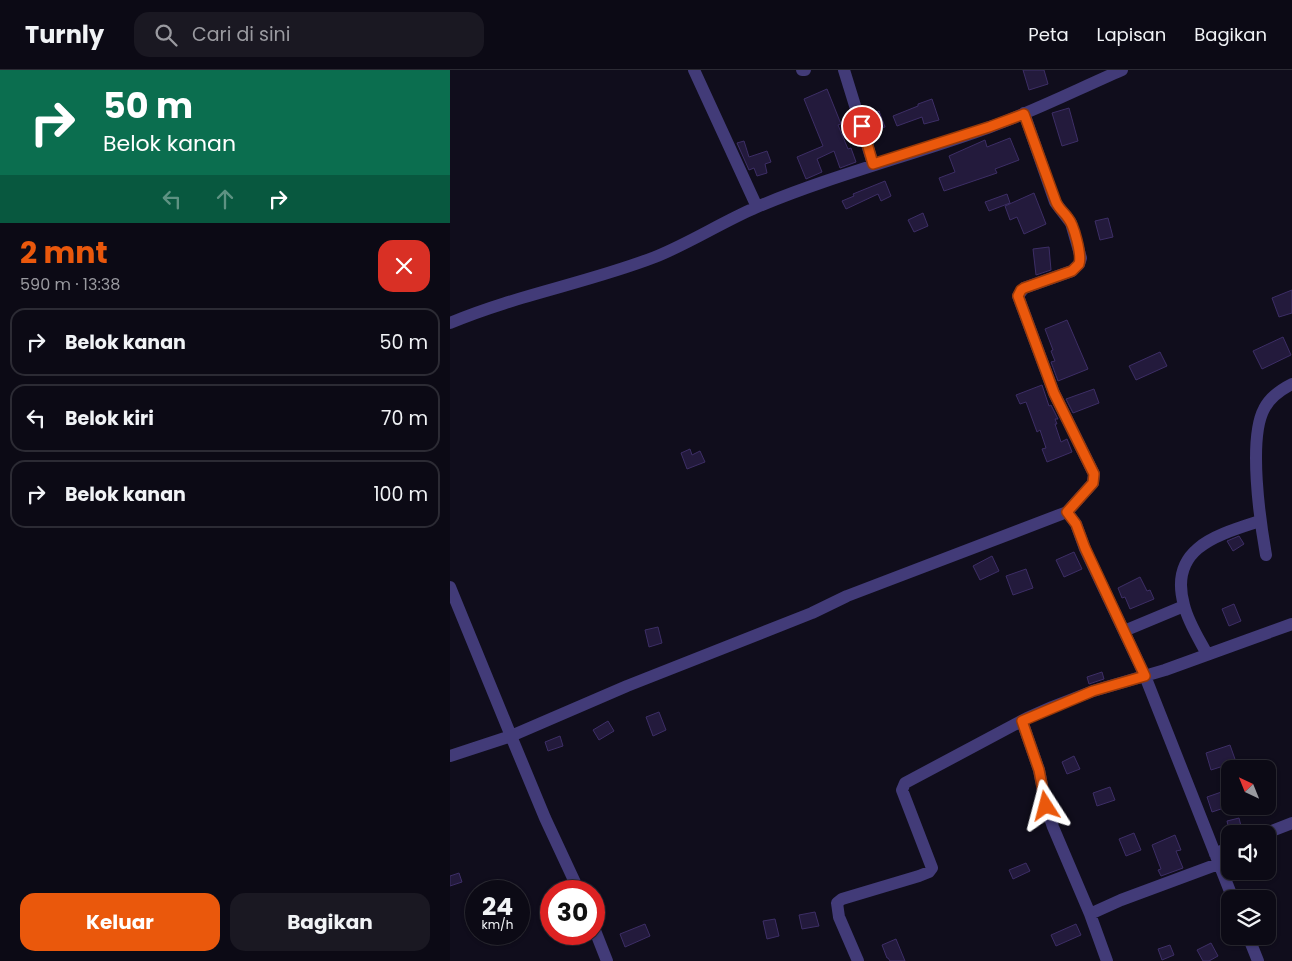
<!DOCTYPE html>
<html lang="id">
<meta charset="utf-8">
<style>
:root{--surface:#0c0a15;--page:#1a1822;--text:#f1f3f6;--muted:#9a9aa0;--line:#2c2b34;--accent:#ea580c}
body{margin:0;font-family:Poppins,sans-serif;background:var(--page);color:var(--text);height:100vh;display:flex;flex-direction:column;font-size:19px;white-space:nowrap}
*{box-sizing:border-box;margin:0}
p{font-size:16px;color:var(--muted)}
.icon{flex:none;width:28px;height:28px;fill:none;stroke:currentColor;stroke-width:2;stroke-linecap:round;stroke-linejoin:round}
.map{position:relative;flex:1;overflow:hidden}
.details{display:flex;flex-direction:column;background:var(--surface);width:450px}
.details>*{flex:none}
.guide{background:#0b6e4f;color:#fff;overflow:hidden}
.needle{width:32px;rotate:317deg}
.controls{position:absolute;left:771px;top:690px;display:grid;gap:10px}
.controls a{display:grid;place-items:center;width:55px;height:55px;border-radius:10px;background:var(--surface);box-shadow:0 1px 4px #0004,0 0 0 1px var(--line);font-size:25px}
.speed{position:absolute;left:15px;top:810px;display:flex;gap:10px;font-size:25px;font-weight:700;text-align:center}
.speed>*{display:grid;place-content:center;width:65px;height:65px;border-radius:50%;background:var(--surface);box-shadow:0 1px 4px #0004,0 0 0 1px var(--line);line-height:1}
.speed small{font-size:12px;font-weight:400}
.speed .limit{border:8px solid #d22;background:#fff;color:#111}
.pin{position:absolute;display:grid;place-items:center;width:42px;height:42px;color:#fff;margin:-21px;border:2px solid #fff;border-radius:50%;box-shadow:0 1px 5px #0007}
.me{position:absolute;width:55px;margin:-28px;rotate:351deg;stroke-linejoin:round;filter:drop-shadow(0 0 4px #0008)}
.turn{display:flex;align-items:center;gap:18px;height:105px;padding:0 20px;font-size:22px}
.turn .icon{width:65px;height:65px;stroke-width:2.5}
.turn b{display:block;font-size:35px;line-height:42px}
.lanes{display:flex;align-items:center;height:48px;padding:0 20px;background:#0003;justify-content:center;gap:25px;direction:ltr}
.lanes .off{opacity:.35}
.round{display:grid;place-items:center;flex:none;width:52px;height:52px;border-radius:15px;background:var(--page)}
.head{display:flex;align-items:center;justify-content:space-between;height:85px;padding:0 20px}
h1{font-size:30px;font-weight:700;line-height:38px;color:var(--accent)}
.action{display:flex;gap:10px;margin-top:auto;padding:10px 20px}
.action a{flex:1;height:58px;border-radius:15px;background:var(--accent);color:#fff;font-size:20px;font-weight:700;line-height:58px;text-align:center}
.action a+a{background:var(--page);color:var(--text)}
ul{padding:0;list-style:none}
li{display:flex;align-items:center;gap:15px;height:68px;margin:0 10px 8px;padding:0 10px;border:2px solid var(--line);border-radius:15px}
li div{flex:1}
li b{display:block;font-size:19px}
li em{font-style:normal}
header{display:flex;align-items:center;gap:30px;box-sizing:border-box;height:70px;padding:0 25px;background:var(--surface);border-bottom:1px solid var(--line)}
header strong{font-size:24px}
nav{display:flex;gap:28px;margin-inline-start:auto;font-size:18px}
.search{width:350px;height:45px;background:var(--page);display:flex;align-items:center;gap:12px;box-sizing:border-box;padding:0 18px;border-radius:15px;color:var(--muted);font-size:19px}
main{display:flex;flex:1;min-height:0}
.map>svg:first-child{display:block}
</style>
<header>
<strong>Turnly</strong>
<div class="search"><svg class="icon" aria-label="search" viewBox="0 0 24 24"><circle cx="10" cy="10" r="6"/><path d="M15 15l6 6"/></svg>Cari di sini</div>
<nav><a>Peta</a><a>Lapisan</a><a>Bagikan</a></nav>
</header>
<main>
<section class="details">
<div class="guide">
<div class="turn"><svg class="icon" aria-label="right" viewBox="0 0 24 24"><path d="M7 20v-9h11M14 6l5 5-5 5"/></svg><div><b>50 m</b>Belok kanan</div></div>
<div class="lanes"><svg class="icon off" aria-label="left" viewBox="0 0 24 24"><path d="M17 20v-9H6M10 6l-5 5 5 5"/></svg><svg class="icon off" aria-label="ahead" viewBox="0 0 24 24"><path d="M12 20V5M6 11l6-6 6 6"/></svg><svg class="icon" aria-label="right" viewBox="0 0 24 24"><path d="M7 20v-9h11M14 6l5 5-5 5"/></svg></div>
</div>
<div class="head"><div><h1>2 mnt</h1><p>590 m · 13:38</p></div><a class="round" style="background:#d93025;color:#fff"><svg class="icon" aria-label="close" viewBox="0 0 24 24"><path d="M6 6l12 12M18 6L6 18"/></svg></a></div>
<ul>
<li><svg class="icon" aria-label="right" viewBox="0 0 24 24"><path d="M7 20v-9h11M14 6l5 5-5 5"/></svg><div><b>Belok kanan</b></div><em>50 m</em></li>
<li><svg class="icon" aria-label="left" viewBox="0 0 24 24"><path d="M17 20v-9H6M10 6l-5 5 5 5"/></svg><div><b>Belok kiri</b></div><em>70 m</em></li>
<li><svg class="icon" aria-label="right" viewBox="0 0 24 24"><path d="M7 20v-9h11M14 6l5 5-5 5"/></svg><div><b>Belok kanan</b></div><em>100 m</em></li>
</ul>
<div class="action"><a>Keluar</a><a>Bagikan</a></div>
</section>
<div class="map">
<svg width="842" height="891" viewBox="0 0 842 891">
<rect width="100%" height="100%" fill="#100d1c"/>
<path fill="#231a3c" stroke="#3d2e66" d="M 573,0 L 594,0 L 598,14 L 579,20 Z
M 377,19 L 391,54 L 388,55 L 398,79 L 401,78 L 406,92 L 390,98 L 384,81 L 367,89 L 372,102 L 356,109 L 347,87 L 373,76 L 354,29 Z
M 482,29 L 489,50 L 474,54 L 472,47 L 447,56 L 443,46 L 468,36 L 468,34 Z
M 619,38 L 628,71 L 612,76 L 602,43 Z
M 429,41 L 435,57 L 422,62 L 417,46 Z
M 560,68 L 569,90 L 545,99 L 547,103 L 494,121 L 489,108 L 505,102 L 499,86 L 535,70 L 537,77 Z
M 294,71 L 299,87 L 317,81 L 321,92 L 315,94 L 317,103 L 307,106 L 304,98 L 299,100 L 287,73 Z
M 435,111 L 441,126 L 431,131 L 428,124 L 396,139 L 392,131 L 404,126 L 403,124 Z
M 584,123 L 596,154 L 574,164 L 567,147 L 560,150 L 555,136 Z
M 557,124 L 560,133 L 539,141 L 535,132 Z
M 473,143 L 478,156 L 464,162 L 458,150 Z
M 658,148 L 663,167 L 650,170 L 645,151 Z
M 599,177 L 601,200 L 586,205 L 583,179 Z
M 842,220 L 842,243 L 829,247 L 822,228 Z
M 617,250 L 638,299 L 608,311 L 601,292 L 605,291 L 601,281 L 603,280 L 595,259 Z
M 833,267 L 841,285 L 812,299 L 803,281 Z
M 710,282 L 717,296 L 686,310 L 679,296 Z
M 592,315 L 599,336 L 601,335 L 608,349 L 605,349 L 607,354 L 605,354 L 611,372 L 617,369 L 622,382 L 597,392 L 592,379 L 596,378 L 590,360 L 587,362 L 576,332 L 570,334 L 566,325 Z
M 644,319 L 649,333 L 623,343 L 616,329 Z
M 240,379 L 242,385 L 250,381 L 255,392 L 237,399 L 231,383 Z
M 789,466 L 794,474 L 783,481 L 777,471 Z
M 624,482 L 632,499 L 614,507 L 606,490 Z
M 542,486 L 549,501 L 530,510 L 523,496 Z
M 576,499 L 583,518 L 563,525 L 556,506 Z
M 690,507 L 697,521 L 700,520 L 704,529 L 680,539 L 675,527 L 672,528 L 668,518 Z
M 784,534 L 791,551 L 779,556 L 772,539 Z
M 208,557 L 212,573 L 199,577 L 195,560 Z
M 652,602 L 654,609 L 639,614 L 637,607 Z
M 209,642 L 216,660 L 203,666 L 196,647 Z
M 158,651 L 164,661 L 149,670 L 143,660 Z
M 110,666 L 113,676 L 98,681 L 95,672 Z
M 780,675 L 786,692 L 761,700 L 756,683 Z
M 624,686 L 630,699 L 617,704 L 612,692 Z
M 660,717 L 665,730 L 647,736 L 643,723 Z
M 780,719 L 780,736 L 762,742 L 757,727 Z
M 789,748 L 793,764 L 780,764 L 777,751 Z
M 684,763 L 691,780 L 676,786 L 669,769 Z
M 725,765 L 731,780 L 726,781 L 733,798 L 711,806 L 708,800 L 711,799 L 702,775 Z
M 576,793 L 580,801 L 563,809 L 559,800 Z
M 9,803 L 12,812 L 0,816 L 0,806 Z
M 365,842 L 369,856 L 352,859 L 349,845 Z
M 325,849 L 329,866 L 317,869 L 313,851 Z
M 195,854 L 200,866 L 175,877 L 170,864 Z
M 626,854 L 631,865 L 606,876 L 601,865 Z
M 446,869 L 455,891 L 440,891 L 438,888 L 437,888 L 432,875 Z
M 761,873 L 768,886 L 759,891 L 753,891 L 747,880 Z
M 720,875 L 724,885 L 712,890 L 708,879 Z"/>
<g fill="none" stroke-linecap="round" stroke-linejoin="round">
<path stroke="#423b78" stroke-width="12" d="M 244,0 L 307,137
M 352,0 L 355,0
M 394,0 L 423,94
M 574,43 L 605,132 L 621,153 L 631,188 L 629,194 L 622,201 L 574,218 L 568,226 L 604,323 L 644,404 L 643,413 L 617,442 L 626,454 L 635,479 L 695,606 L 783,829
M 0,253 C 66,225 138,213 205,187 C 240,173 272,152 307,137 C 383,105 463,85 540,57 C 585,41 628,19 672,0
M 816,485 C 810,451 798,369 814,339 C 820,327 830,320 842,314
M 0,517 L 61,666 L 0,686
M 674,561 L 734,536
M 757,584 C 749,569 738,552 734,535 C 718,478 767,465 810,451
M 572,651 L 589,700 L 596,736 L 603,757 L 640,844 L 657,891
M 814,764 L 842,753
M 765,784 L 780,777
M 129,821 L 95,748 L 61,666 L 177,616 L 362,543 L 397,526 L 617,442
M 640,844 L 671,830 L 768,794
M 144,858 L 157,891
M 798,866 L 808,891
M 408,891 L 389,847 L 387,833 L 392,829 L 469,806 L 479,802 L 482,798 L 452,720 L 455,713 L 577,648 L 602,637 L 643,621 L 715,600 L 842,554"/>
</g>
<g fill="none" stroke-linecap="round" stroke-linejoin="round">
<defs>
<path id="route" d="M 412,56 L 423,94 L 539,57 L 574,44 L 606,132 C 609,139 614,142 618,148 C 624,155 632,185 629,194 L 622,201 L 574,218 L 571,220 L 568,226 L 604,323 L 644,404 L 643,413 L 617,442 L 626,454 L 635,478 L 695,606 L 643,621 L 572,651 L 589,700 L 596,736"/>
</defs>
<use href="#route" stroke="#983908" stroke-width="12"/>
<use href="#route" stroke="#ea580c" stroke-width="9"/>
</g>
</svg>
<div class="controls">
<a><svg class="needle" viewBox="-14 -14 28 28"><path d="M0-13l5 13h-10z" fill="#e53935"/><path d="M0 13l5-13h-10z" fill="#9a9aa0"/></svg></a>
<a><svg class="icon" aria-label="sound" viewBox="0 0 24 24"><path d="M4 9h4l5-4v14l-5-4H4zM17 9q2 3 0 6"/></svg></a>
<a><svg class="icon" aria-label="layers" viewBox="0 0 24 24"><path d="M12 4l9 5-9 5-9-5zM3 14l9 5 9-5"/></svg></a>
</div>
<div class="speed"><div>24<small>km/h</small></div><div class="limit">30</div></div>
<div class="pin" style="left:412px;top:56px;background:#d93025"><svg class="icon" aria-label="arrive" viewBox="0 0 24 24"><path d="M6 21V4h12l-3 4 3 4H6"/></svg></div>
<svg class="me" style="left:596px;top:736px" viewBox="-20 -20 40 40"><path d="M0-17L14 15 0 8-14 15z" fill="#ea580c" stroke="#fff" stroke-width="4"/></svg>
</div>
</main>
